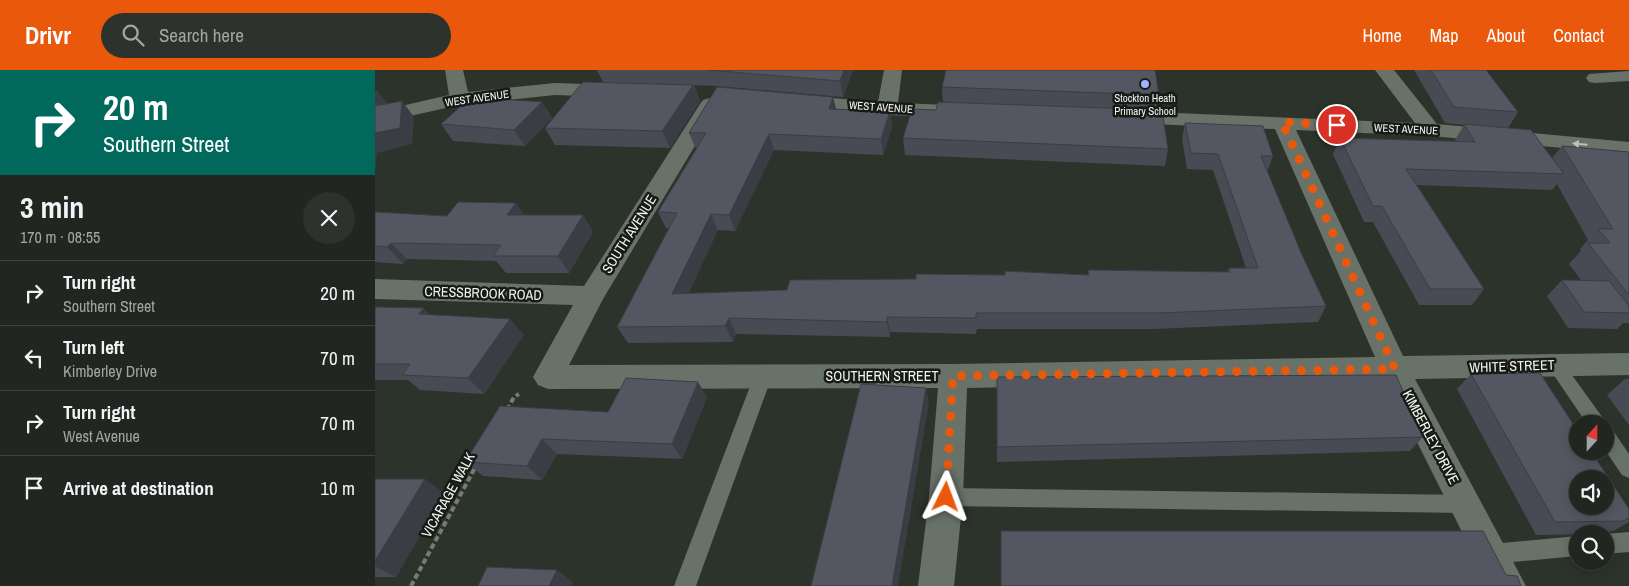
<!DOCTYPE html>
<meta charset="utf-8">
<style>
:root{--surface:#212620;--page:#2d322d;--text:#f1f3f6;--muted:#a2a5a5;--line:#3e433e;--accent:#ea580c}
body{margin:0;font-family:"Archivo Narrow",sans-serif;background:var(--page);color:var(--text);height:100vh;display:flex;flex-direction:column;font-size:19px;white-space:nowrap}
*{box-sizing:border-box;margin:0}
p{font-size:16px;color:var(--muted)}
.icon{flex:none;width:28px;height:28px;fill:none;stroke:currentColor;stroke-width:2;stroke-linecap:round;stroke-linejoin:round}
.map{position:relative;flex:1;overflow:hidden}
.panel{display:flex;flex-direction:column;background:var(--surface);width:375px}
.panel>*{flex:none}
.banner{background:#00695c;color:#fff;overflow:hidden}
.needle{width:32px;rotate:21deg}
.tools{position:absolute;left:1194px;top:345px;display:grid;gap:10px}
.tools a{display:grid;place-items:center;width:45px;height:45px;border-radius:50%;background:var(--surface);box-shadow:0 2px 12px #0003,0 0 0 1px var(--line);font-size:25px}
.pin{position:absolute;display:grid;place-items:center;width:42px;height:42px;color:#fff;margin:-21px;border:2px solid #fff;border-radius:50%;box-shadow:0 1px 5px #0007}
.me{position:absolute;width:55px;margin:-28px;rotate:3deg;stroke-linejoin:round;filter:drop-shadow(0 0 4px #0008)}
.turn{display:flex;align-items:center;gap:18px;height:105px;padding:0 20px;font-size:22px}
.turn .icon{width:65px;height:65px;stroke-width:2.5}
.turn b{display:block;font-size:35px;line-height:42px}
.round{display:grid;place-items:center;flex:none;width:52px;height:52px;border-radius:26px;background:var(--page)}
.overview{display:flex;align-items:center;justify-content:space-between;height:85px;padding:0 20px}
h1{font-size:30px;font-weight:700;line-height:38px}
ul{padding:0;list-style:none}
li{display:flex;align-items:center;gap:15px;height:65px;padding:0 20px;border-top:1px solid var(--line)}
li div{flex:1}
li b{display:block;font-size:19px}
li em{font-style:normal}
header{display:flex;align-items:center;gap:30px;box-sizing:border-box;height:70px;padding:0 25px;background:var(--accent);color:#fff}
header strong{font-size:24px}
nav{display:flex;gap:28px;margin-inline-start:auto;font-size:18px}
.search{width:350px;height:45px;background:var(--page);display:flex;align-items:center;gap:12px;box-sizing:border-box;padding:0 18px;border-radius:28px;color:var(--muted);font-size:19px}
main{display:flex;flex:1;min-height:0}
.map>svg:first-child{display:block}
</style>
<header>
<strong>Drivr</strong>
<div class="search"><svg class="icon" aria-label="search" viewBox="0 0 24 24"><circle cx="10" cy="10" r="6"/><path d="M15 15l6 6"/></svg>Search here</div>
<nav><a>Home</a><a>Map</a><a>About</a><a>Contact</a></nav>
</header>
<main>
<section class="panel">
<div class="banner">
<div class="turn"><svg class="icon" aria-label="right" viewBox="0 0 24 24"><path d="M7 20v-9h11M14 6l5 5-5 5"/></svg><div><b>20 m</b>Southern Street</div></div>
</div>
<div class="overview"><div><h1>3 min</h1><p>170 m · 08:55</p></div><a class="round"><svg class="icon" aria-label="close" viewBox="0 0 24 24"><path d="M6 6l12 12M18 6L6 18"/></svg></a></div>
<ul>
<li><svg class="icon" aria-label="right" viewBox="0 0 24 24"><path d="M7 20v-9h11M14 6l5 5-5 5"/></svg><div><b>Turn right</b><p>Southern Street</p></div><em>20 m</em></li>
<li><svg class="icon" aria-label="left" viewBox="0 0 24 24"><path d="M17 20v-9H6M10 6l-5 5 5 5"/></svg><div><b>Turn left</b><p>Kimberley Drive</p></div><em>70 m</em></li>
<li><svg class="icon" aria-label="right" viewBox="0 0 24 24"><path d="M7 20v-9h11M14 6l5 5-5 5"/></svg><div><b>Turn right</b><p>West Avenue</p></div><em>70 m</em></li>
<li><svg class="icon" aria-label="arrive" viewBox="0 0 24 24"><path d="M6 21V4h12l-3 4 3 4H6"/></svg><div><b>Arrive at destination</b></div><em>10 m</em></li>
</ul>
</section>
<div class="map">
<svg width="1254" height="516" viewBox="0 0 1254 516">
<rect width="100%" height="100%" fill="#2c332b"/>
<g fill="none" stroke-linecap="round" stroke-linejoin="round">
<path stroke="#757c74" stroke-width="4" stroke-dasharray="5.5 3" stroke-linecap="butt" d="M 132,340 L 139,327 L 144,324
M 36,516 L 101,396"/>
<path fill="#697269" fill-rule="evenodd" d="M 1180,288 L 1186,290 L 1228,348 L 1231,354 L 1230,356 L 1230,354 L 1212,354 L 1172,295 L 1174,290 Z
M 388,299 L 394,301 L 397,306 L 321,516 L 299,516 L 379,306 L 382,301 Z
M 1230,357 L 1237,359 L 1254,384 L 1254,408 L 1247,405 L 1230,380 Z
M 571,418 L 1091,425 L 1098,427 L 1101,434 L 1098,441 L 1091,443 L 571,436 L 564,433 L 561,427 L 564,421 Z
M 1254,462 L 1254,482 L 1230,484 L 1230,464 Z
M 1202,466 L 1202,486 L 1116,494 L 1109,491 L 1106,484 L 1109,477 L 1116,474 Z"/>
<path fill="#697269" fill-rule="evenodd" d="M 1254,1 L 1254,11 L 1220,13 L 1214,12 L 1211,8 L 1214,4 Z"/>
<path fill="#697269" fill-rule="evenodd" d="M 70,0 L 88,0 L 93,22 L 180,13 L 239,15 L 246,17 L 249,21 L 246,25 L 239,27 L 180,25 L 84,35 L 0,54 L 0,42 L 74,25 Z
M 509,0 L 527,0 L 523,33 L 574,35 L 581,37 L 584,41 L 581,45 L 574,47 L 512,45 L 422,37 L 415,35 L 412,31 L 415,27 L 422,25 L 503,32 Z
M 1000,0 L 1019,0 L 1062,54 L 1254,72 L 1254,84 L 1056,66 L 921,60 L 1028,286 L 1254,283 L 1254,305 L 1040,309 L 1151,516 L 1114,516 L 1011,310 L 592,318 L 588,427 L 579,516 L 543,516 L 554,427 L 563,318 L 173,319 L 163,315 L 158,307 L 198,235 L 0,229 L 0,209 L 209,216 L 325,34 L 328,30 L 335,28 L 342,30 L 345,34 L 228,229 L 194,295 L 578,294 L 1000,287 L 900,59 L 752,53 L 745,51 L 742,47 L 745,43 L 752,41 L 1040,53 Z"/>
</g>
<path fill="#484b53" d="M 222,0 L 478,0 L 468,27 L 341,16 L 319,15 L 325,31 L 295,78 L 180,75 L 170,58 L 228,12 Z
M 1039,0 L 1101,0 L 1143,42 L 1133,58 L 1177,88 L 1187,76 L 1254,82 L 1254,253 L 1248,253 L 1242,259 L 1193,258 L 1172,226 L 1187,210 L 1206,210 L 1194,194 L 1206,181 L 1205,179 L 1213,170 L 1182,114 L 1177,120 L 1042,115 L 1109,219 L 1097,235 L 1044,235 L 998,152 L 989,152 L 958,84 L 965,68 L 1081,71 L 1080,70 L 1089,55 L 1070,53 Z
M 567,17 L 784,25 L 781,40 L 793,79 L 790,96 L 530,85 L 528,68 L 561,40 L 568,33 Z
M 458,27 L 461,39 L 515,41 L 517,57 L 508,85 L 399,80 L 360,161 L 343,160 L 313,223 L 412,220 L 541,209 L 630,205 L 713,205 L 713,200 L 852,202 L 854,198 L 871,198 L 838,100 L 812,99 L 807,69 L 810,53 L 898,86 L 892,102 L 927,185 L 951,236 L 943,252 L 778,259 L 602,259 L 601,264 L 515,262 L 515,267 L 361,264 L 358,272 L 253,273 L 242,257 L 294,158 L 291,158 L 283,142 L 321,79 L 314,63 Z
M 167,32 L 177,48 L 150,76 L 78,71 L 66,54 Z
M 141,133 L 149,145 L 208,145 L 218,162 L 194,203 L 131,203 L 121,191 L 32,189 L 28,194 L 0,192 L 0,142 L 72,146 Z
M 0,237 L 48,238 L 55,245 L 149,265 L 109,324 L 45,320 L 33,310 L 0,310 Z
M 1096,304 L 1254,439 L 1254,452 L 1238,461 L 1232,462 L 1229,464 L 1161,465 L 1082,319 Z
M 622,307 L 1048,367 L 1035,381 L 622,392 Z
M 1250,309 L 1254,309 L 1254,355 L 1232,325 Z
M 332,327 L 307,389 L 182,384 L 167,410 L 108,406 L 90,392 L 233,342 Z
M 0,409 L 69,423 L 21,507 L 0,507 Z"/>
<path fill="#3b3d44" d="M 469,0 L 478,0 L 468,27 L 465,11 Z
M 318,15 L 325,31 L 295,78 L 287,61 Z
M 2,20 L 15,37 L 0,40 L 0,21 Z
M 458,27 L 462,43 L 454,39 Z
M 27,31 L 39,47 L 37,74 L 2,83 L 0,100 L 0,63 Z
M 167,32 L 177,48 L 150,76 L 139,60 Z
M 515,41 L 517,57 L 508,85 L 506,69 Z
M 394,64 L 399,80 L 360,161 L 354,145 Z
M 141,133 L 152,150 L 132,145 Z
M 336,144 L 343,160 L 306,240 L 297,224 Z
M 208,145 L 218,162 L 194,203 L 183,186 Z
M 16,173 L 32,189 L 28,194 L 12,177 Z
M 48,238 L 64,254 L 44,244 Z
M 512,247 L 515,262 L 515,267 L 512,252 Z
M 354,248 L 361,264 L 358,272 L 350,256 Z
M 135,249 L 149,265 L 109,324 L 93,308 Z
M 323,312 L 332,327 L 307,389 L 297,374 Z
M 551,318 L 554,333 L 523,516 L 517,516 Z
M 167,369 L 182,384 L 167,410 L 152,396 Z
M 50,409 L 69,423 L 21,507 L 0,496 L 0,491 Z
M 182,500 L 198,512 L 196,516 L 174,516 Z"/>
<path fill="#545761" stroke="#3b3d44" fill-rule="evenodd" d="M 333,0 L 469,0 L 465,11 Z
M 571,0 L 780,0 L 784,25 L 567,17 Z
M 1056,0 L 1111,0 L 1143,42 L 1079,37 Z
M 208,12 L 318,15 L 287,61 L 170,58 Z
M 342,17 L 458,27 L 454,39 L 515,41 L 506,69 L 394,64 L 354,145 L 336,144 L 297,224 L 412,220 L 415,210 L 541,209 L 541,204 L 630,205 L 630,201 L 714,205 L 713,200 L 855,202 L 854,198 L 883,198 L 843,84 L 816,83 L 810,53 L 888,56 L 898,86 L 886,86 L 927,185 L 951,236 L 783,243 L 601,243 L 601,248 L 512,247 L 512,252 L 354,248 L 350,256 L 242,257 L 302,143 L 283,142 L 331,63 L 314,63 Z
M 96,27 L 167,32 L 139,60 L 66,54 Z
M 27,31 L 25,58 L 0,63 L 0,36 Z
M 563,32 L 787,40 L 793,79 L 528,68 L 537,39 L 561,40 Z
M 1089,54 L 1156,60 L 1189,104 L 1031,99 L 1109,219 L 1055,219 L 1007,136 L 998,136 L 965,68 L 1100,72 Z
M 1187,76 L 1254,82 L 1254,225 L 1213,173 L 1235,173 L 1223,159 L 1238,159 Z
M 83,132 L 141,133 L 132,145 L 208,145 L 183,186 L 118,186 L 126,175 L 16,173 L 12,177 L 0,176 L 0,142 L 72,146 Z
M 1187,210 L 1234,211 L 1254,236 L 1254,243 L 1209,242 Z
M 0,237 L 48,238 L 44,244 L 135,249 L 93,308 L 27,305 L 35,294 L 0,294 Z
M 1165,303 L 1202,360 L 1202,381 L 1216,381 L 1254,439 L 1254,449 L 1251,449 L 1250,451 L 1180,452 L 1096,304 ZM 1202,409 L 1230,409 L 1230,436 L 1202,436 Z
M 1021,305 L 1048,367 L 622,377 L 622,307 Z
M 251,308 L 323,312 L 297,374 L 167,369 L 152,396 L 90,392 L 125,336 L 233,342 Z
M 1250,309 L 1254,309 L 1254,314 Z
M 486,314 L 551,318 L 517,516 L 436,516 Z
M 0,409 L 50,409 L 0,491 Z
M 626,461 L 1108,461 L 1131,505 L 1142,506 L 1146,516 L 626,516 Z
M 112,497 L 182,500 L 174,516 L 103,516 Z"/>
<defs><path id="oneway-solid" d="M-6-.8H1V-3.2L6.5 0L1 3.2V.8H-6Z" transform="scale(1.25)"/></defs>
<use fill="#bbc1ba" href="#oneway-solid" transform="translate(1205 74) rotate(-175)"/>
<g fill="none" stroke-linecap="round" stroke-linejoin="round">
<path stroke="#ea580c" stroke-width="9" stroke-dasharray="0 16.2" d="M 571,427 L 578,306 L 1020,299 L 907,52 L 962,55"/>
</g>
<circle fill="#a0b3fd" stroke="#171a16" stroke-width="2" cx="770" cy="14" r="5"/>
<g text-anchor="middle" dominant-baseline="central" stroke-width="5" stroke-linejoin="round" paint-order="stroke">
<g font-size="11" fill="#f1f6f0" stroke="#171a16">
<text transform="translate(102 28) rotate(-8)">WEST AVENUE</text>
<text transform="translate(506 37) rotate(4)">WEST AVENUE</text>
<text transform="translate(1031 59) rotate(3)">WEST AVENUE</text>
</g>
<g font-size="11" fill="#f1f6f0" stroke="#171a16">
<text x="770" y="28">Stockton Heath<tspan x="770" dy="13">Primary School</tspan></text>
</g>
<g font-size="14" fill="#f1f6f0" stroke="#171a16">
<text transform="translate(254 164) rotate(-58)">SOUTH AVENUE</text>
<text transform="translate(108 223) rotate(2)">CRESSBROOK ROAD</text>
<text transform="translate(1137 296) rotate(-2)">WHITE STREET</text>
<text x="507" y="306">SOUTHERN STREET</text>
<text transform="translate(1056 367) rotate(62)">KIMBERLEY DRIVE</text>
<text transform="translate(73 425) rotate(-61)">VICARAGE WALK</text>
</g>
</g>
</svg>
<div class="tools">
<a><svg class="needle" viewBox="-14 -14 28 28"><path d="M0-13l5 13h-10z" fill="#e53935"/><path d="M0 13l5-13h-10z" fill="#a2a5a5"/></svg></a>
<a><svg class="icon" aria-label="sound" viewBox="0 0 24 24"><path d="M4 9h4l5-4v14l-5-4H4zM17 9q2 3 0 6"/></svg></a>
<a><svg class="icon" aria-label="search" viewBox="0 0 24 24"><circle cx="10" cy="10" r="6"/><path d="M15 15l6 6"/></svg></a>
</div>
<div class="pin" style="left:962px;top:55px;background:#d93025"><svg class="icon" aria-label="arrive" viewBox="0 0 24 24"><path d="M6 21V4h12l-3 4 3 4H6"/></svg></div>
<svg class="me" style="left:571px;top:427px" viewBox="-20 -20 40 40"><path d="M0-17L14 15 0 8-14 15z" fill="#ea580c" stroke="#fff" stroke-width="4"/></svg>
</div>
</main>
